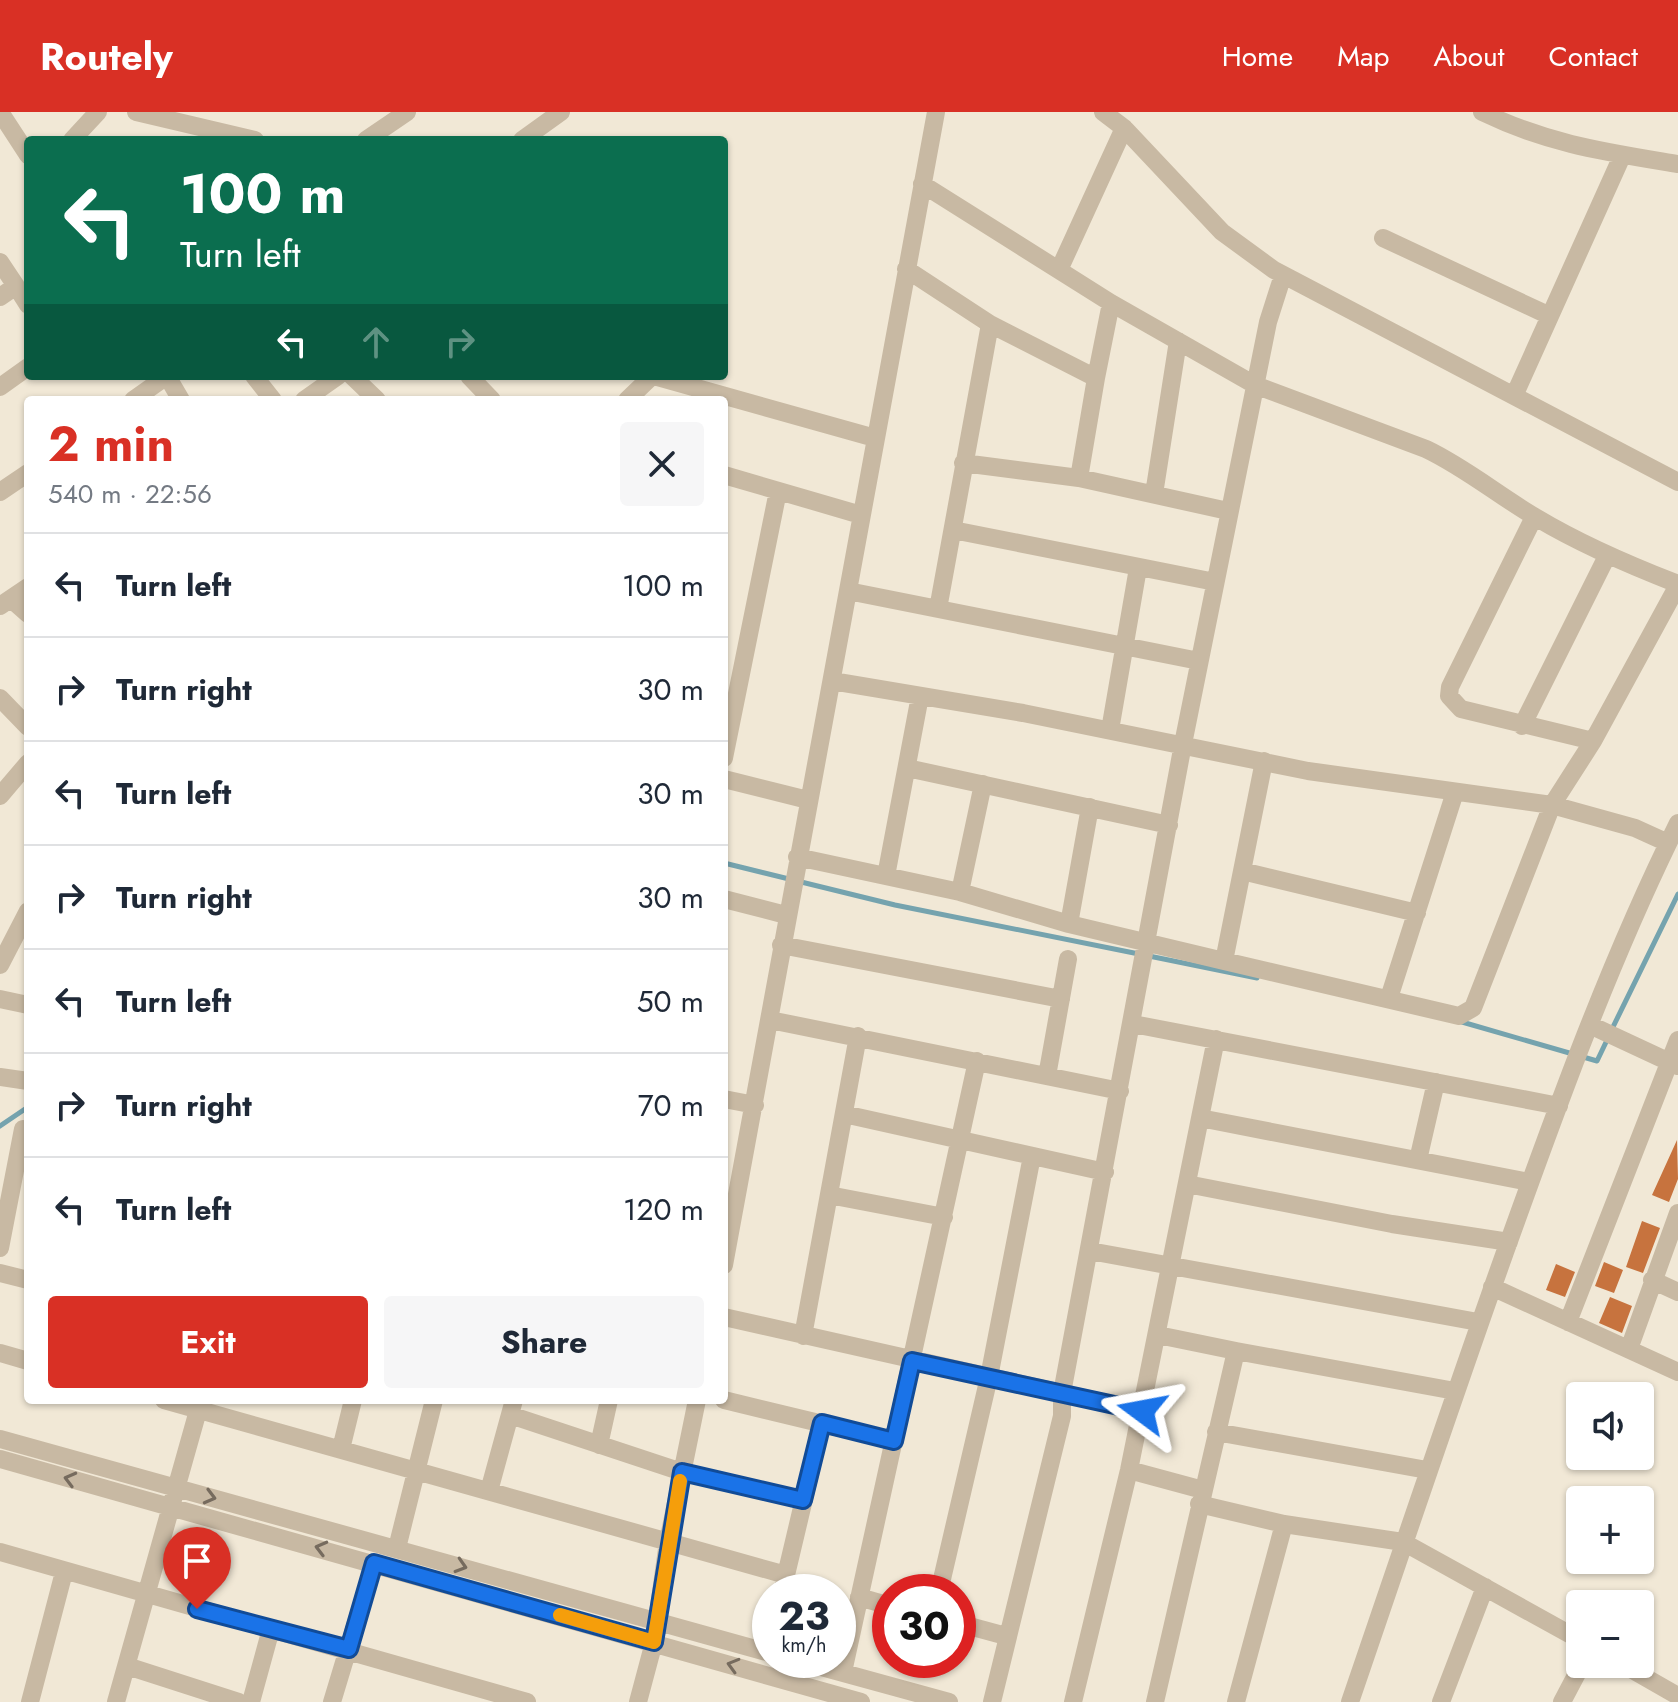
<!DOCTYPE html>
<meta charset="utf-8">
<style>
:root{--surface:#fff;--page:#f6f6f7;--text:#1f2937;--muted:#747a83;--line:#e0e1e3;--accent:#d93025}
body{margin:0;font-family:Jost,sans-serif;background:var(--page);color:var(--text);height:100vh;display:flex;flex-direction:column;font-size:30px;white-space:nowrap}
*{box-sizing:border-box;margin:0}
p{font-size:26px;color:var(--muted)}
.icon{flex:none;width:44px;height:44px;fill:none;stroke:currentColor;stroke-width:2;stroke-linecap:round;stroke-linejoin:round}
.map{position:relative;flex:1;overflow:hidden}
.side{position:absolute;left:24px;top:284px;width:704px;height:1008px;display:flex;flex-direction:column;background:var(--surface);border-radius:8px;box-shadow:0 2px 6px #0004}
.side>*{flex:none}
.banner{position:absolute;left:24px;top:24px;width:704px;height:244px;border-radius:8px;box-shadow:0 2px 6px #0004;background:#0b6e4f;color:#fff;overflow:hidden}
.controls{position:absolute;left:1566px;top:1270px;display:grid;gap:16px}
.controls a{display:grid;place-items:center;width:88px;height:88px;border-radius:8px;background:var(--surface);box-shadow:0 2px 6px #0004;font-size:40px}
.speed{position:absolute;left:752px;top:1462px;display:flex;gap:16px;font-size:40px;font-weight:700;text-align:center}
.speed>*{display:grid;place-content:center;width:104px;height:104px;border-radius:50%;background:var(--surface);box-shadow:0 2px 6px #0004;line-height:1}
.speed small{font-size:20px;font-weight:400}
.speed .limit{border:12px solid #d22;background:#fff;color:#111}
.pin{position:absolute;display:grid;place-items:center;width:68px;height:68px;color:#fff;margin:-82px -34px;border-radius:50% 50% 50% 0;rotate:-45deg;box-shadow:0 0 8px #0007}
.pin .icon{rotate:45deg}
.me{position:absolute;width:88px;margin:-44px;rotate:283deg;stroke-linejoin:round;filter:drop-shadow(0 0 6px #0008)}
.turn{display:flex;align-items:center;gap:28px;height:168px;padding:0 24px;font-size:36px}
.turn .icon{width:104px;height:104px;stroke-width:2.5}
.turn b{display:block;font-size:56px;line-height:68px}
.lanes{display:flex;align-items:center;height:76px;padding:0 24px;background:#0003;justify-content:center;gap:40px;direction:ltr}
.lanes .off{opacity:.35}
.round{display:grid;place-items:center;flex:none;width:84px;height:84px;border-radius:8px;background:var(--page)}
.summary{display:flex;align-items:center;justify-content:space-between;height:136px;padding:0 24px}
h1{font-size:48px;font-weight:700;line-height:60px;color:var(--accent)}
.primary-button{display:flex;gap:16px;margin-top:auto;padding:16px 24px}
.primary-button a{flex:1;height:92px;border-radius:8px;background:var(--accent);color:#fff;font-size:32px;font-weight:700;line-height:92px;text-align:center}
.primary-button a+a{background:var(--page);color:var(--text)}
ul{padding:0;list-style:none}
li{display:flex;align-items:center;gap:24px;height:104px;padding:0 24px;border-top:2px solid var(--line)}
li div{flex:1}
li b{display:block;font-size:30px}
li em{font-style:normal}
header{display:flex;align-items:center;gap:48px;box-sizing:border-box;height:112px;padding:0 40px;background:var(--accent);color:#fff}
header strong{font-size:38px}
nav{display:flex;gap:44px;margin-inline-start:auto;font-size:28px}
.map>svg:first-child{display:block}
</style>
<header>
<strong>Routely</strong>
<nav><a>Home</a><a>Map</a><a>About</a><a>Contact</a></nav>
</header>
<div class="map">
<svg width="1678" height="1590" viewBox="0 0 1678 1590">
<rect width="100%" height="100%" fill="#f1e8d6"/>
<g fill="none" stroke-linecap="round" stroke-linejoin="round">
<path stroke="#75a3ae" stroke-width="5" d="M 724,751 L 895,793 L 1139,842
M 1149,844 L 1257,866
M 1462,910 L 1597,949 L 1608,926
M 1612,917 L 1678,782
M 0,1014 L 28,995"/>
</g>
<path fill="#c7733e" d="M 1677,1028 L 1678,1067 L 1669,1090 L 1652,1083 Z
M 1642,1109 L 1660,1116 L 1643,1161 L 1626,1155 Z
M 1604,1150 L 1623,1158 L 1614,1181 L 1595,1174 Z
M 1556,1152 L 1575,1160 L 1565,1185 L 1546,1178 Z
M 1610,1185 L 1632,1194 L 1622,1221 L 1599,1211 Z"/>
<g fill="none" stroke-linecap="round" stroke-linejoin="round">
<path stroke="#c8b9a3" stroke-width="18" d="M 0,0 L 28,43
M 136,0 L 255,28
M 1103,0 L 1124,16 L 1222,120 L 1274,158 L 1678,370
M 1482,0 C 1548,32 1606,40 1678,52
M 72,28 L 98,0
M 366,28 L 407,0
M 522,28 L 561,0
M 922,72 L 1111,191 L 1255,273 L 1426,337 C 1466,356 1499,384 1537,406 C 1582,433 1629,453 1678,472
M 1383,126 L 1550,204
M 0,150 L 16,174 L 0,185
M 906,157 L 990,212 L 938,497
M 1059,158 L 1124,16
M 16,174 L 28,193
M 990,212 L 1096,266 L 1079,366 L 1228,399
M 254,264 L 273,288
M 352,264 L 377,288
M 469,264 L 492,288
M 654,264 L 875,326
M 1096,266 L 1111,191
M 0,275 L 28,255
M 1514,284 L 1622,44
M 133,288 L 167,264 L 181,288
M 304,288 L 338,264
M 627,288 L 652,264
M 963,351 L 1079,366
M 724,363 L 861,403
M 0,380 L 28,361
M 1154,382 L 1178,229
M 1534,405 L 1450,575 L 1449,584 L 1461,597 L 1593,629
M 953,418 L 1215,470
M 848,479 L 1199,549
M 11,487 L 28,502
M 0,494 L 28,475
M 832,569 L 1023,601 L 1308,659 L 1552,693 L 1635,716 L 1668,731
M 0,586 L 28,615
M 1522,614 L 1607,444
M 1110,618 L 1138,456
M 724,646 L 778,379
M 1264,649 L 1224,849 L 1459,904 L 1473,896 L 1552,693 L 1593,629 L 1678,473
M 907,656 L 1169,713
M 724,667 L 808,688
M 0,684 L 28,651
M 797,745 L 960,780 L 1069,812 L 1224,849
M 1242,759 L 1417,801
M 886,764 L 920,584
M 960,780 L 983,672
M 724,787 L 786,803
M 1069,812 L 1090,695
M 781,833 L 1061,887
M 0,853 L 28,799
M 1389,886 L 1455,680
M 0,887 L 28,893
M 770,908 L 1120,979
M 1133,912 L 1559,994
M 1590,913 L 1678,954
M 1047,964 L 1068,847
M 0,965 L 28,969
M 724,987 L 755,993
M 844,1002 L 1105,1060
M 1200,1006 L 1216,927
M 1418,1048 L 1436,970
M 1187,1072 L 1392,1112 L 1509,1130
M 829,1083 L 944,1105
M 0,1136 L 23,1017
M 1090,1139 L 1478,1210
M 724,1153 L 936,0
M 0,1161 L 28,1168
M 1652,1168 L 1678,1180
M 1492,1175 L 1678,1260
M 724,1205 L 1142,1299
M 1568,1210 L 1678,928
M 803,1224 L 858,924
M 1629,1237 L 1678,1101
M 1236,1239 L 1455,1279
M 0,1241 L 28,1249
M 164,1288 L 786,1463
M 724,1288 L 894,1329
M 510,1303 L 682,1360 L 803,1388
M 1216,1320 L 1427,1358
M 0,1327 L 770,1541
M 599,1333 L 609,1288
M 341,1337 L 353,1288
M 0,1347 L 861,1590
M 1129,1358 L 1203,1378
M 489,1379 L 514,1288
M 1199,1392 L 1284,1412
M 397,1436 L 434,1288
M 0,1440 L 527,1590
M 782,1480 L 822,1311
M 939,1480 L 989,1265 L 1032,1044
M 859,1485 L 890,1494
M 958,1511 L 1006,1524
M 796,1548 L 949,1590
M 1622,1552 L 1678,1584
M 127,1554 L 239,1590
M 843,1560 L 977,949
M 30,1590 L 64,1460
M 116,1590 L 201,1288
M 251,1590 L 271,1517
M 332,1590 L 374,1451
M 638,1590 L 654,1530 L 668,1430 L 697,1288
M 992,1590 L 1062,1304 L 1062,1281 L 1183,632 L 1268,210 L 1283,163
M 1073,1590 L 1129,1358 L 1200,1006 L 1529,1070
M 1155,1590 L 1236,1239 L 1158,1223
M 1236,1590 L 1284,1412 L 1403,1430 L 1580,1528
M 1350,1590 C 1401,1441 1451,1292 1504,1143 C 1556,998 1609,850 1678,711
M 1441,1590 L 1485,1475
M 1562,1590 L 1582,1552"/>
</g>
<defs><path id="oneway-chevron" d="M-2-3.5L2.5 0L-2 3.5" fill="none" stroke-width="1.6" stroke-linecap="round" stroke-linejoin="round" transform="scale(2)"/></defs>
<g stroke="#766b5e">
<use href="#oneway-chevron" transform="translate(70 1367) rotate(-165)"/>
<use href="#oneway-chevron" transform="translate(210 1385) rotate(15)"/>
<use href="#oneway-chevron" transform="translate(321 1436) rotate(-165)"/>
<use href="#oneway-chevron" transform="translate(461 1454) rotate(17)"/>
<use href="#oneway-chevron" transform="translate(733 1553) rotate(-164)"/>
</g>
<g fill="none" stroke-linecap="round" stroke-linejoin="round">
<defs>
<path id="route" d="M 197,1497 L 349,1537 L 374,1451 L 654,1530 L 682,1360 L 803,1388 L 822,1311 L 894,1329 L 912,1249 L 1142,1299"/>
</defs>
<use href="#route" stroke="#114b97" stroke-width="20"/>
<use href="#route" stroke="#1a73e8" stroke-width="14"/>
<path stroke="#f59e0b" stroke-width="14" d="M 560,1503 L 654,1530 L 680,1369"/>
</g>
</svg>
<div class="controls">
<a><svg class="icon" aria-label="sound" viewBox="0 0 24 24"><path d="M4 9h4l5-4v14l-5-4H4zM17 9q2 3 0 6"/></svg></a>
<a>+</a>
<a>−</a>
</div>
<div class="speed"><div>23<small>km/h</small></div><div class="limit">30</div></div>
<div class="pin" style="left:197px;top:1497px;background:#d93025"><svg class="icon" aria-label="arrive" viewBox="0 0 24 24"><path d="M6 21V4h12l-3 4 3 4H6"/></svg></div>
<svg class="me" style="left:1142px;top:1299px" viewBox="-20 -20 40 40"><path d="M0-17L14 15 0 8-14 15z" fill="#1a73e8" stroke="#fff" stroke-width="4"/></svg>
<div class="banner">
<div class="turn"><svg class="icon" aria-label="left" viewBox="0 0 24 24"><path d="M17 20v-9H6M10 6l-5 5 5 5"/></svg><div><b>100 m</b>Turn left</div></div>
<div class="lanes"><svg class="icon" aria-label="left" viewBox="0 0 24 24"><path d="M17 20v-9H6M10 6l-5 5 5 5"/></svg><svg class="icon off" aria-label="ahead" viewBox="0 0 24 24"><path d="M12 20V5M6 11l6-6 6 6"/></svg><svg class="icon off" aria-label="right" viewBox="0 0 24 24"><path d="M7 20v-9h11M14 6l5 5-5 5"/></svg></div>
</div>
<section class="side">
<div class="summary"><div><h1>2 min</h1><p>540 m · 22:56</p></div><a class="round"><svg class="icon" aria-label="close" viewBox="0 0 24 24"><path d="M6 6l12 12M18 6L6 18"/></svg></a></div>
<ul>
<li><svg class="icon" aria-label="left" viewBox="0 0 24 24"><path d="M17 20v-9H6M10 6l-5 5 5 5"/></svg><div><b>Turn left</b></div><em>100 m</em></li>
<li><svg class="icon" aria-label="right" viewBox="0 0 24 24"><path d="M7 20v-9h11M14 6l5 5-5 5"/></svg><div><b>Turn right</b></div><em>30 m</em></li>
<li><svg class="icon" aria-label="left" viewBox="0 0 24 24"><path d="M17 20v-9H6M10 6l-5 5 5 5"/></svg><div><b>Turn left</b></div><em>30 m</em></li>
<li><svg class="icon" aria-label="right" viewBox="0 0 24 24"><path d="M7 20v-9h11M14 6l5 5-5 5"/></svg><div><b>Turn right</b></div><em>30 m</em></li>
<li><svg class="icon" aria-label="left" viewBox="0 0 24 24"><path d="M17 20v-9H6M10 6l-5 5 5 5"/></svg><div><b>Turn left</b></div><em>50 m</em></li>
<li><svg class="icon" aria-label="right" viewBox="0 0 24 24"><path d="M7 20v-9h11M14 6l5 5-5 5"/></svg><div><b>Turn right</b></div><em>70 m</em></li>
<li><svg class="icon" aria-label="left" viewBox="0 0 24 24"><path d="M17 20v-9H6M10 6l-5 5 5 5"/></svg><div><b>Turn left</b></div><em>120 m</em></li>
</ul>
<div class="primary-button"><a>Exit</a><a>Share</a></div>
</section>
</div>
